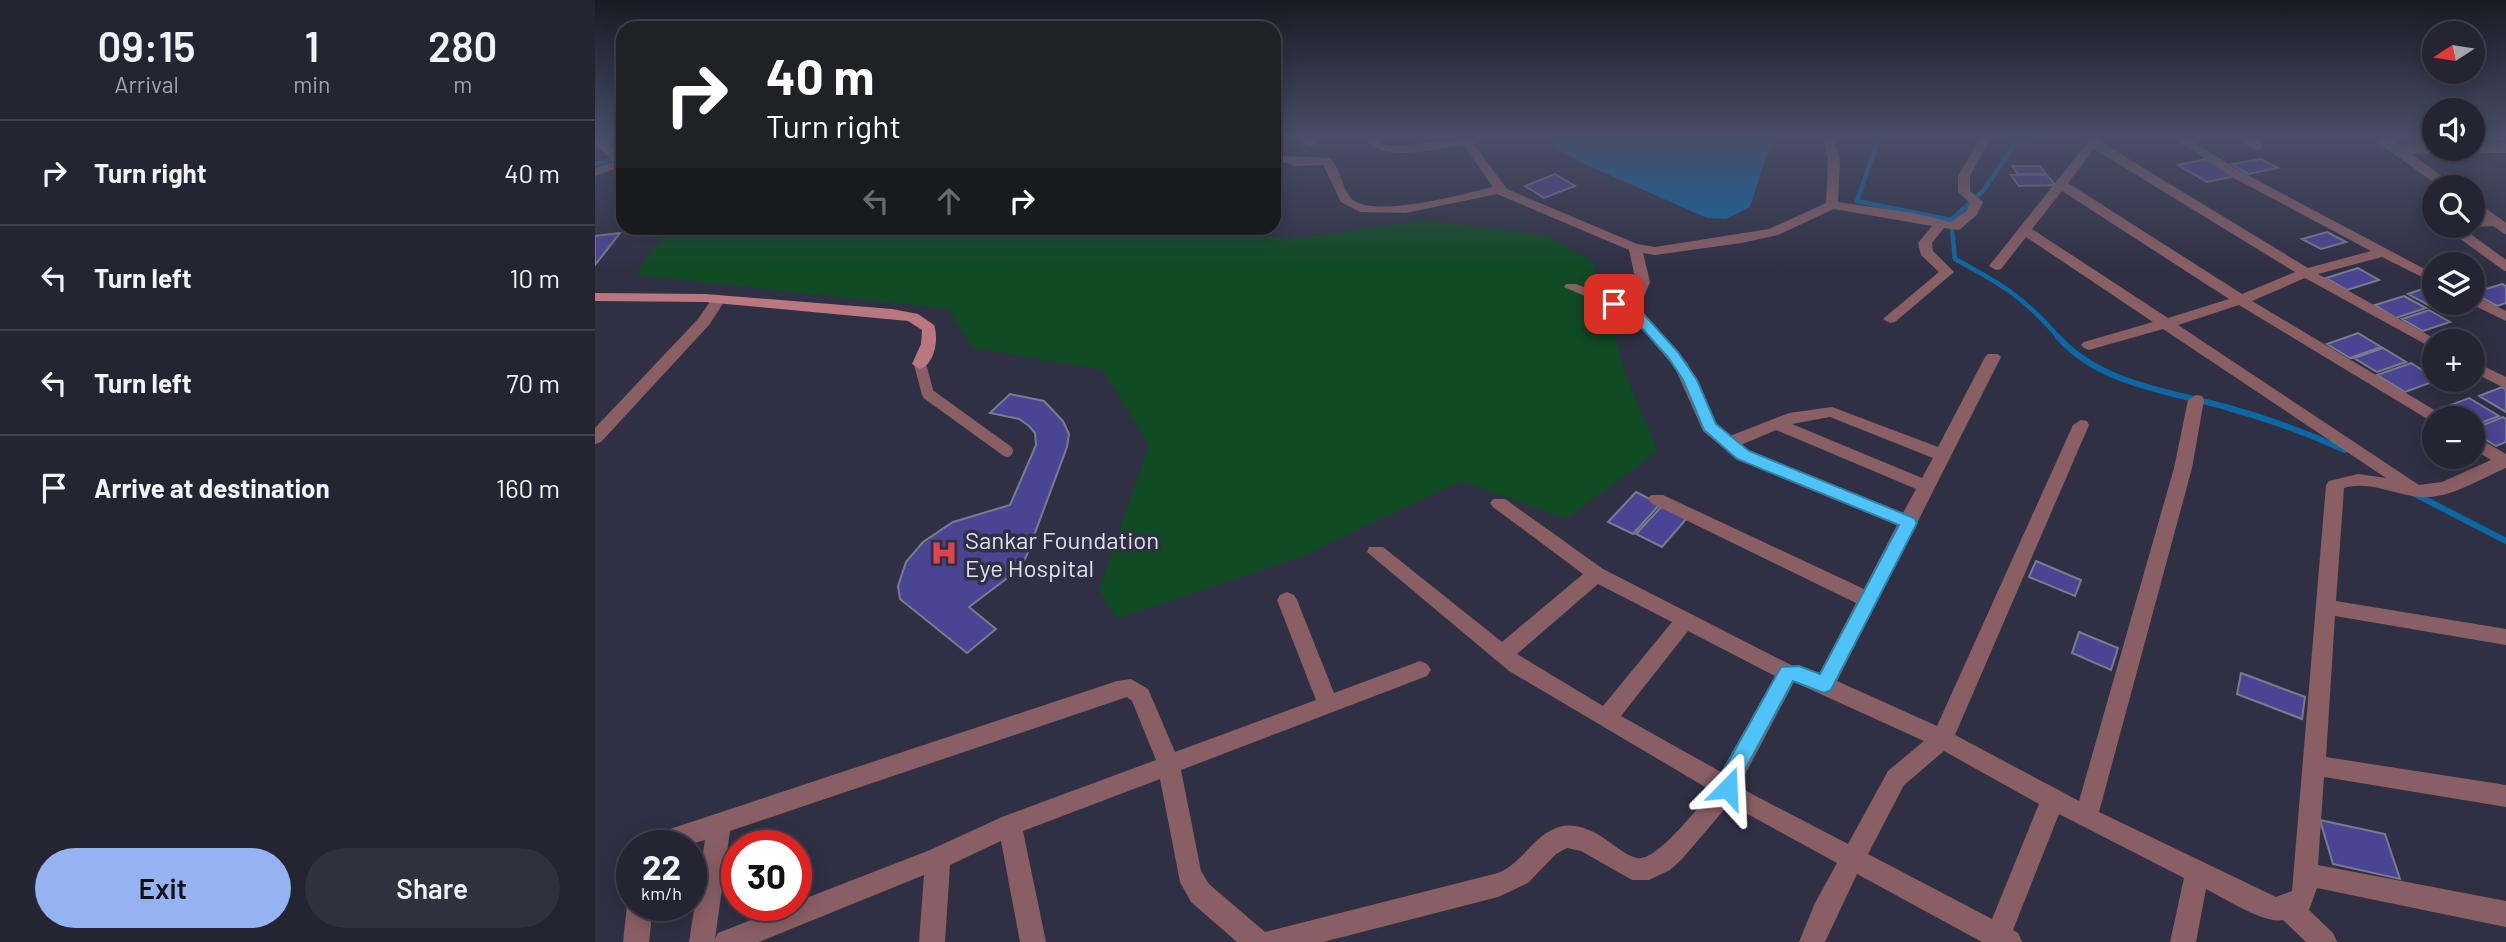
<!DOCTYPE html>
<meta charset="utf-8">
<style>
:root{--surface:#242433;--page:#30303f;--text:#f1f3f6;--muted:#a3a4ac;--line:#41414e;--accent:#95b2f1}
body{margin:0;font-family:Barlow,sans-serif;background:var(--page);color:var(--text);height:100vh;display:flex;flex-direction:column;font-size:26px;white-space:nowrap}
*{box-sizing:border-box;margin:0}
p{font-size:23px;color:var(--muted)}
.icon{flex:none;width:38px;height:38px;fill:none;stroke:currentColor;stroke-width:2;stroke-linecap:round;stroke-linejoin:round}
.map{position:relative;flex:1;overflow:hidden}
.details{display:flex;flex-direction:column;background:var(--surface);width:595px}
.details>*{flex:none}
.hud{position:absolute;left:21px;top:21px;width:665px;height:214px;border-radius:21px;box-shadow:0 4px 18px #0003,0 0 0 2px var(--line);background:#202124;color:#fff;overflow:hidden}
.needle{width:46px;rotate:258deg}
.buttons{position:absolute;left:1827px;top:21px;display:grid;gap:14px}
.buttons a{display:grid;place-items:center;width:63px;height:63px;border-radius:50%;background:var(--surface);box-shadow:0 4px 18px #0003,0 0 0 2px var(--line);font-size:35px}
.speed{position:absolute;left:21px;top:830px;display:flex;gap:14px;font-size:35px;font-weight:700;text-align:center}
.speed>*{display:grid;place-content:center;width:91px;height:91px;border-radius:50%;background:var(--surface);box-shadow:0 4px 18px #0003,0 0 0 2px var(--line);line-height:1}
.speed small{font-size:18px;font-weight:400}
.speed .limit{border:10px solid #d22;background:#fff;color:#111}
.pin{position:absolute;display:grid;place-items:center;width:60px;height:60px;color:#fff;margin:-30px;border-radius:14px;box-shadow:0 4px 10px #0006}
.me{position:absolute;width:77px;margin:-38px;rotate:21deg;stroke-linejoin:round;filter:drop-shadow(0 0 5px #0008)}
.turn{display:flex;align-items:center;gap:24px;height:147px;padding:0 35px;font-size:32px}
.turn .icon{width:91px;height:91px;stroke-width:2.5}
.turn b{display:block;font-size:49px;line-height:60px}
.lanes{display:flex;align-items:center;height:66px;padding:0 35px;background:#0003;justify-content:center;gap:35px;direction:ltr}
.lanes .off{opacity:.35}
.eta{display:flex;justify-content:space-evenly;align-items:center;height:119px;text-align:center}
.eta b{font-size:42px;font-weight:600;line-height:49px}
.button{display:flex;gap:14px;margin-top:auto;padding:14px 35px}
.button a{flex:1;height:80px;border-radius:42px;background:var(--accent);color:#111;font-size:28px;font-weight:600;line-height:80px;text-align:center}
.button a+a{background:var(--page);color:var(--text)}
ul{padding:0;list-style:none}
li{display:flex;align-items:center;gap:21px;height:105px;padding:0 35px;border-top:2px solid var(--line)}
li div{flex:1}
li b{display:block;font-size:26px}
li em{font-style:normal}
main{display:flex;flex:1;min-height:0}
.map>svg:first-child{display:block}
</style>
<main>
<section class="details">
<div class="eta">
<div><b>09:15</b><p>Arrival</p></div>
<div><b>1</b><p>min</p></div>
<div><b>280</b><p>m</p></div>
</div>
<ul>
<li><svg class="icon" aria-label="right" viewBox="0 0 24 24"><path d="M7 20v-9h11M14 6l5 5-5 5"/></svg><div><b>Turn right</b></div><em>40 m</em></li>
<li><svg class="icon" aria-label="left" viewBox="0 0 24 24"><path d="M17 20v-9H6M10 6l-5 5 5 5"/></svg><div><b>Turn left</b></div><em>10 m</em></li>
<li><svg class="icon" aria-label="left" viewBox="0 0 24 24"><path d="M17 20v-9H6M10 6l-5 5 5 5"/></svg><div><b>Turn left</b></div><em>70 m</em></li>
<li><svg class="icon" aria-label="arrive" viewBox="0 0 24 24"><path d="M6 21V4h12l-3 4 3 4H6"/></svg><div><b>Arrive at destination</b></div><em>160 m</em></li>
</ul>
<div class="button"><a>Exit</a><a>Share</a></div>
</section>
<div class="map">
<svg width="1911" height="942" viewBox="0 0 1911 942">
<rect width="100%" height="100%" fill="#303044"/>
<path fill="#0f4a23" d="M 828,220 L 951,235 L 997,261 L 1033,381 L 1063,451 L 971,519 L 866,481 L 708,556 L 522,619 L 504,591 L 554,445 L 508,370 L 378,348 L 353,309 L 40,275 L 74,228 L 608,228 L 609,231 L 697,239 Z"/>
<path fill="#0c68a5" d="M 964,138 L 1167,138 L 1176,142 L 1155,207 L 1131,219 L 1112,218 L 985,162 L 958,146 Z"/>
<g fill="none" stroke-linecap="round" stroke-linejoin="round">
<path stroke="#0c68a5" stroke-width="4.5" d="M 1284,138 L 1262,201 L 1356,220 L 1360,259 C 1408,285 1429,297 1465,339
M 0,164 L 28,156
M 1356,220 L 1388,191 L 1421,143 L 1440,138"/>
<path stroke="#0c68a5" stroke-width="6" d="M 1463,337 C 1506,385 1575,391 1634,408 C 1674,419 1712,433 1750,450
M 1818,493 L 1911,541"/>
</g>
<path fill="#4a4593" stroke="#7a7b91" stroke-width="2" d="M 1611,159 L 1640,176 L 1612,182 L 1583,165 Z
M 1666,159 L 1683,168 L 1653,174 L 1637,164 Z
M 1417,166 L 1445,166 L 1451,174 L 1423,174 Z
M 960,174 L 980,186 L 949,198 L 930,186 Z
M 1416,175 L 1452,175 L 1460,185 L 1424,186 Z
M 1732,232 L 1751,242 L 1726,249 L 1707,239 Z
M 25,233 L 0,265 L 0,236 Z
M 1763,268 L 1784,280 L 1752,290 L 1731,278 Z
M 1907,284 L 1911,286 L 1911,303 L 1902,306 L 1878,293 Z
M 1839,285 L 1839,303 L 1844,303 L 1835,306 L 1813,294 Z
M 1809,296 L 1831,308 L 1801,318 L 1780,305 Z
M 1834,310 L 1855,322 L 1828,331 L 1807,319 Z
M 1763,333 L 1786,347 L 1755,358 L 1732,344 Z
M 1788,348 L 1811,362 L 1782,372 L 1759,358 Z
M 1816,363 L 1843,380 L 1810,392 L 1782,375 Z
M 1907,387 L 1911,389 L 1911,412 L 1884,396 Z
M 415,394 L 449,401 L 468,421 L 474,434 L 472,447 L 431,557 L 423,570 L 374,607 L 401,629 L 372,653 L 305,599 L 303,586 L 311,562 L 328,542 L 358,522 L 415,505 L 441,445 L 440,433 L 434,426 L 424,419 L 395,413 Z
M 1874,398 L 1904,416 L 1878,426 L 1878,418 L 1851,418 L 1840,411 Z
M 1908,417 L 1911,419 L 1911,442 L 1901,446 L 1878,432 L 1878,429 Z
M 1041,492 L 1065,504 L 1038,534 L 1013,522 Z
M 1067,506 L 1092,518 L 1067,547 L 1041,534 Z
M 1441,561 L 1486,580 L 1480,596 L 1434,577 Z
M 1484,632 L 1523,648 L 1516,670 L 1477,653 Z
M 1646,673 L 1710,697 L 1707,719 L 1642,694 Z
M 1725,820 L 1790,834 L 1805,879 L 1738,864 Z"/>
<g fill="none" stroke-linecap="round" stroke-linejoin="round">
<path stroke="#8a5f64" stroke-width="10" d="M 1650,138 L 1662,145
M 1785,138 L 1854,187
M 1878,148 L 1911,148
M 1801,149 L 1839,149
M 1878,205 L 1911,229
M 1878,222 L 1900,221
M 1856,226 L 1911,266"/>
<path stroke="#8a5f64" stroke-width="12" d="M 325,364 L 333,394 L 412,451"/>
<path fill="#8a5f64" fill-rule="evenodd" d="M 0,138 L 8,138 L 28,158 L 28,166 L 0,176 L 0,168 L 18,162 L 0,143 Z
M 707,138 L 718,138 L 723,144 L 713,146 Z
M 770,138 L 782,138 L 786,144 L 797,146 L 886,138 L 878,143 L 912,189 L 1042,244 L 1060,247 L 1174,229 L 1231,203 L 1233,160 L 1228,138 L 1238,138 L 1245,160 L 1243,202 L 1318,213 L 1356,222 L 1372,210 L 1375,203 L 1363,192 L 1363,176 L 1385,138 L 1395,138 L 1375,176 L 1375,191 L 1388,202 L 1382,215 L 1364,230 L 1349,228 L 1337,243 L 1338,251 L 1359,272 L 1300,322 L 1295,323 L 1288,319 L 1344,272 L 1326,255 L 1323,243 L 1337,226 L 1239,209 L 1183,235 L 1146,243 L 1060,255 L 1048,253 L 1055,282 L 1046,304 L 1048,312 L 1093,364 L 1121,424 L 1135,436 L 1194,413 L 1237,407 L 1343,447 L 1390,357 L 1393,354 L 1403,354 L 1406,357 L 1242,681 L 1342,726 L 1478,425 L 1486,420 L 1492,421 L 1494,425 L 1360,735 L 1484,801 L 1579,468 L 1593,400 L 1601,395 L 1607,396 L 1609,400 L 1597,468 L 1504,812 L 1681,897 L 1697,891 L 1731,485 L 1734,481 L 1763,474 L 1791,478 L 1568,329 L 1494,350 L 1489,348 L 1486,345 L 1489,342 L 1558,322 L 1431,237 L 1406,269 L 1401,270 L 1394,266 L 1492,143 L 1492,138 L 1502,138 L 1504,141 L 1713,268 L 1776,251 L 1637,177 L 1579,138 L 1592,138 L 1645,171 L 1839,274 L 1839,283 L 1787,257 L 1723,274 L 1844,341 L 1839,341 L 1839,349 L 1710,278 L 1657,301 L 1846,414 L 1848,418 L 1839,418 L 1839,423 L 1644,305 L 1583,325 L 1824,485 L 1847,482 L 1896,460 L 1878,449 L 1878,435 L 1911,454 L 1911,468 C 1887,478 1861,495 1835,497 C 1806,499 1777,479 1749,488 L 1741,601 L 1911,629 L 1911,645 L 1740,616 L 1731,757 L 1911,785 L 1911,807 L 1729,777 L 1723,865 L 1911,901 L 1911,927 L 1722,888 L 1714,910 L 1738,933 L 1742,942 L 1711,942 L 1688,920 C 1669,924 1629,898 1611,889 L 1601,942 L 1575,942 L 1589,878 L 1464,814 L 1418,930 L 1423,933 L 1427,942 L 1387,942 L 1262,874 L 1230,942 L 1204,942 L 1220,903 L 1242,863 L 1134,804 L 1087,859 L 1075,870 L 1054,880 L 1037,880 L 986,851 L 972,848 L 961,854 L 933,883 L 903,897 L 728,942 L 642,942 L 596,902 L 585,882 L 565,779 L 428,831 L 451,942 L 425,942 L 406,841 L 355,865 L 350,942 L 324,942 L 329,875 L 164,942 L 94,942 L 110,840 L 92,845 L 58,845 L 61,837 L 69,831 L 522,681 L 536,679 L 553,689 L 580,752 L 721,700 L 682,600 L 685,595 L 692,592 L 699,595 L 702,600 L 739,693 L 825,661 L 832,664 L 836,670 L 832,676 L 586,770 L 606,871 L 614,884 L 670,932 L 903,873 C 929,863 939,832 968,826 C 981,824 993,829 1004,835 C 1016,842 1029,855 1042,858 C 1062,862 1104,806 1117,791 L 914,671 L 772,552 L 774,547 L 788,547 L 907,642 L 988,574 L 898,507 L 895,503 L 898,499 L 910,499 L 1008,569 L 1196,665 L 1224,674 L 1261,603 L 1056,503 L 1053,499 L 1056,495 L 1068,495 L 1269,589 L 1302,525 L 1142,459 L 1108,431 L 1080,368 L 1036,316 L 969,287 L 971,284 L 981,284 L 1032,304 L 1041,282 L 1034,250 L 902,194 L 811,213 L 765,212 L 746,202 L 728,165 L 700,166 L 679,159 L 679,141 L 683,143 L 689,156 L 735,158 C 746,169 746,185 755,197 C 774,221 871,193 898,187 L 868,145 C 839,148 790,165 770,138 ZM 1499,149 L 1700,272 L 1647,294 L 1473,183 ZM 1467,191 L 1634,299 L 1573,318 L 1437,229 ZM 1235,417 L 1338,458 L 1327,478 L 1197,424 ZM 1181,430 L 1321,489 L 1308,513 L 1154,451 L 1146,445 ZM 1003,584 L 1077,622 L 1008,706 L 922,654 ZM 1093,631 L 1180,676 L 1126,772 L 1026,716 ZM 1199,682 L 1329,741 L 1293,771 L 1253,844 L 1153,792 L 1145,784 ZM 532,697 L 537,701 L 561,760 L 407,817 L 335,850 L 201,902 L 201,905 L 194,905 L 123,933 L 120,939 L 135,831 ZM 1349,751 L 1444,804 L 1397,919 L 1273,854 L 1309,785 Z
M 124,295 L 131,299 L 114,325 L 6,442 L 0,444 L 0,428 L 103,319 L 119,296 Z
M 1878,295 L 1911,311 L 1911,321 L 1874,303 L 1878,303 Z
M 1878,361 L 1911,377 L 1911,389 L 1878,372 Z
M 36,896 L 37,905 L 58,905 L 54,942 L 28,942 L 32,905 Z"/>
<path fill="#ba7780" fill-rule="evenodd" d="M 0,293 L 110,294 L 297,309 L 323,314 L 339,325 C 344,338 340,364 325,369 L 317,364 L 326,344 L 327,330 L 313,321 L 110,302 L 0,301 Z"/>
</g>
<linearGradient id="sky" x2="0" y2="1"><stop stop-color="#1a1a25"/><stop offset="0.51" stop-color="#484e67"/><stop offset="1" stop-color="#484e67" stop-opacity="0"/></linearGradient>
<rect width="1911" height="269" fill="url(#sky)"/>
<path fill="#4fc3f7" stroke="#337fa1" stroke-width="2" d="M 1019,300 L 1045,310 L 1083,352 L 1102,380 L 1121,424 L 1154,451 L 1319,518 L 1322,523 L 1236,690 L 1229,693 L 1198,681 L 1146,777 L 1141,795 L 1133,797 L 1126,795 L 1123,788 L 1126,775 L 1186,667 L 1204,666 L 1225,674 L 1304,525 L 1142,459 L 1109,430 L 1088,380 L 1073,357 L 1036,316 L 1014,307 L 1014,301 Z"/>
<defs>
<symbol id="hospital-bare" viewBox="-9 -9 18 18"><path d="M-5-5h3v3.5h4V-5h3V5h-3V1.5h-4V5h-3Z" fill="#e0444e" stroke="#303044" stroke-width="2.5" paint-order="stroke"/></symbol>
</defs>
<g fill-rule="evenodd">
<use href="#hospital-bare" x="330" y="534" width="38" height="38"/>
</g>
<g text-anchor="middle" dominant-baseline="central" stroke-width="7" stroke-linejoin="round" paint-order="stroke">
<g font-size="24" fill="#e0e1ed" stroke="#303044" text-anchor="start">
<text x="370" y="539">Sankar Foundation<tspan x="370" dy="28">Eye Hospital</tspan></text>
</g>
</g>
</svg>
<div class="buttons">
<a><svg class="needle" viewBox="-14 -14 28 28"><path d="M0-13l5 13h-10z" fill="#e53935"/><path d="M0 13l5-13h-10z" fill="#a3a4ac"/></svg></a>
<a><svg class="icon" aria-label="sound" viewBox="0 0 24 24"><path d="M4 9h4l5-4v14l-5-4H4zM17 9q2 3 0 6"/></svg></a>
<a><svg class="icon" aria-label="search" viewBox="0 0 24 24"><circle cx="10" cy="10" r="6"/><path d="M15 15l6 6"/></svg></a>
<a><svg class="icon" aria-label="layers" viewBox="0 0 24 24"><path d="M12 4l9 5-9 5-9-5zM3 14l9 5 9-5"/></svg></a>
<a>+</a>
<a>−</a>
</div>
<div class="speed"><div>22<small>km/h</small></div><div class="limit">30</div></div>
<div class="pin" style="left:1019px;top:304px;background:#d93025"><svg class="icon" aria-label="arrive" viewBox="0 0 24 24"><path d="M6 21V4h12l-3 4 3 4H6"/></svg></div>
<svg class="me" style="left:1133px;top:788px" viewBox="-20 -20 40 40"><path d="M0-17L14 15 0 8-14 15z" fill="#4fc3f7" stroke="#fff" stroke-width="4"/></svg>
<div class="hud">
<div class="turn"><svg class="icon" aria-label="right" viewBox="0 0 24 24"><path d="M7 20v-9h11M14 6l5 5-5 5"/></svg><div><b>40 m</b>Turn right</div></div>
<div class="lanes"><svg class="icon off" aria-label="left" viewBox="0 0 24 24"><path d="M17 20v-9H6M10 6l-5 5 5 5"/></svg><svg class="icon off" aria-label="ahead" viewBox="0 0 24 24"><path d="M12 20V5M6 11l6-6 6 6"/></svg><svg class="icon" aria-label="right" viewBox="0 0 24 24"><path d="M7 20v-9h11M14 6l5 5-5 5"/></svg></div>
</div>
</div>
</main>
